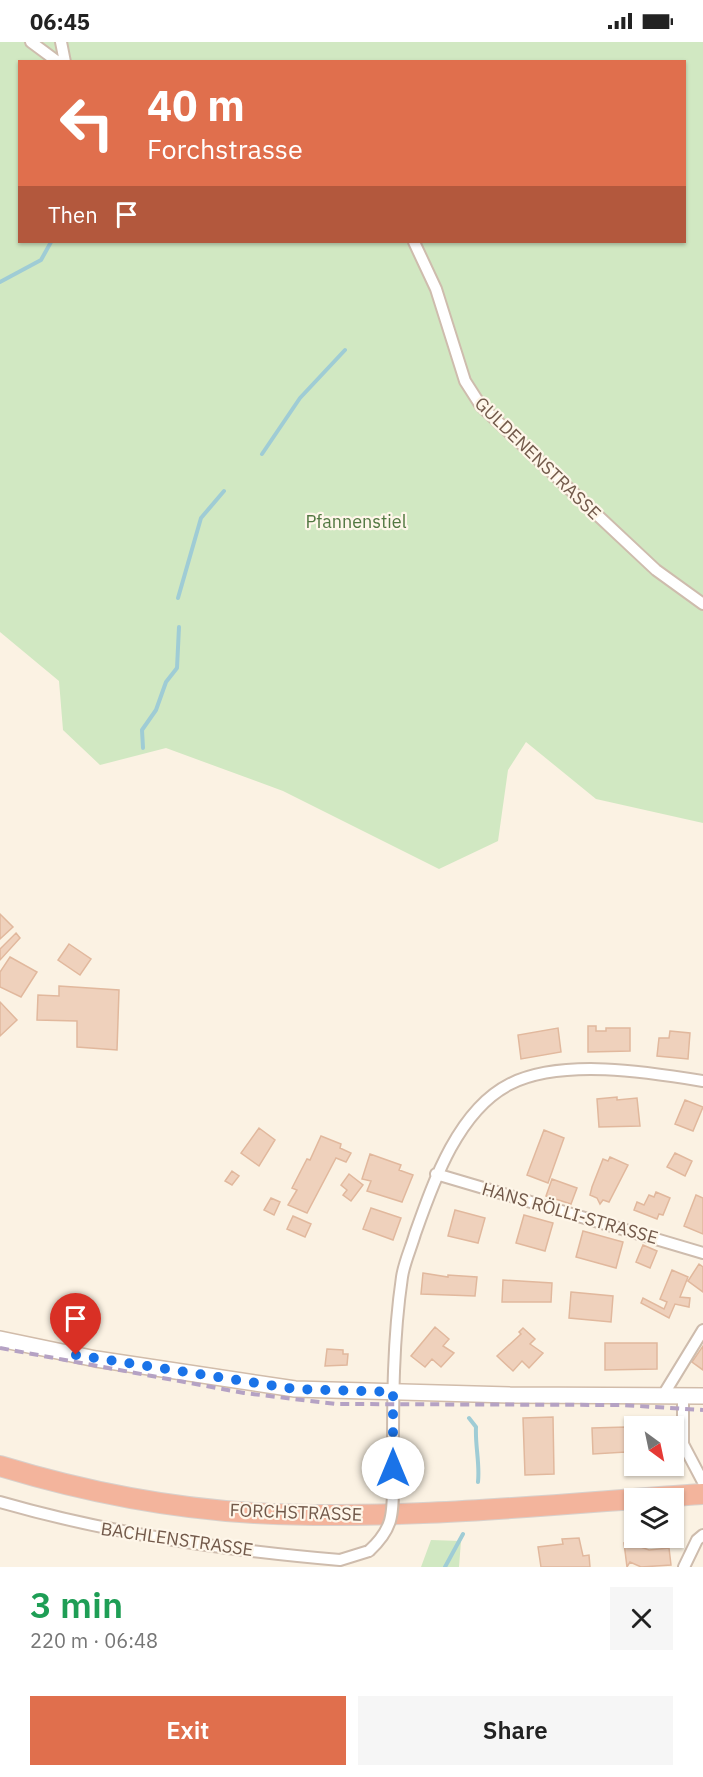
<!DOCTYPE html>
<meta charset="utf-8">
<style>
:root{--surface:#fff;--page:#f6f6f6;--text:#222;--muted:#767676;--accent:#e06f4d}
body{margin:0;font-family:"IBM Plex Sans",sans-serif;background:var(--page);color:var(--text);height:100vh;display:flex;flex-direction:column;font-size:22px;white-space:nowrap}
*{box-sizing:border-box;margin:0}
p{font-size:20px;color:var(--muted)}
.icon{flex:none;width:33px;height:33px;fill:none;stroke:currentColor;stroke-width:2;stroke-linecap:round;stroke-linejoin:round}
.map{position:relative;height:1525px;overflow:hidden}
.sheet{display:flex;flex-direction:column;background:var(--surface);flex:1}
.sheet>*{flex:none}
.guide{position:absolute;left:18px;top:18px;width:668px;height:183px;border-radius:0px;box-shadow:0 2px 4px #0004;background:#e06f4d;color:#fff;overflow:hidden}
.needle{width:39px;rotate:147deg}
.fabs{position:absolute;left:624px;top:1374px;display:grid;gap:12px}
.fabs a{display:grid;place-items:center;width:60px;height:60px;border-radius:0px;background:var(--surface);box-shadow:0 2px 4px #0004;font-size:30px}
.pin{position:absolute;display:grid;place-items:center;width:51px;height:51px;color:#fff;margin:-62px -26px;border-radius:50% 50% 50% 0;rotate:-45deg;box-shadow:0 0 6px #0007}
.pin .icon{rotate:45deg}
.me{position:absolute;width:66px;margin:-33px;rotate:0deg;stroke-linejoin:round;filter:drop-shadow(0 0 4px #0008)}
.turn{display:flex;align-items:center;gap:21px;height:126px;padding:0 30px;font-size:27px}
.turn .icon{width:78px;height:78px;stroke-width:2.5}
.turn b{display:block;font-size:42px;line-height:51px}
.then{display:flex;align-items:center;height:57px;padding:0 30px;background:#0003;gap:12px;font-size:22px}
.round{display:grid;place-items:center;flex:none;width:63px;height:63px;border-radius:0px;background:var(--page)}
.headline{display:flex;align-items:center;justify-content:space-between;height:102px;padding:0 30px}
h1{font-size:36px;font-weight:600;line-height:45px;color:#1e9e55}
.button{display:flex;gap:12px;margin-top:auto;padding:12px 30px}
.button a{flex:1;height:69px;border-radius:0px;background:var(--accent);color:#fff;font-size:24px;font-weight:600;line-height:69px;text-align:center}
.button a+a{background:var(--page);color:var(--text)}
.status{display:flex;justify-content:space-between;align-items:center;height:42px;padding:0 30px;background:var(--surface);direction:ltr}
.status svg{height:16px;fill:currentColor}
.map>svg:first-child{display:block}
</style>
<div class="status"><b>06:45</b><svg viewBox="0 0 49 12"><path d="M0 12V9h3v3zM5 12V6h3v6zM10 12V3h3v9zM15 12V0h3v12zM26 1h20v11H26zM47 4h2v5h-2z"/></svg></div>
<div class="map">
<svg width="703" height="1525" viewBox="0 0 703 1525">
<rect width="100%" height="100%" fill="#fbf2e3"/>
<path fill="#d1e8c2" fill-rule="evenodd" d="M 0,0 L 703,0 L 703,781 L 596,757 L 526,700 L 508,728 L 498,799 L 439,827 L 283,749 L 166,706 L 100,723 L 63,688 L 59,639 L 0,590 ZM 20,20 L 684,20 L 684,200 L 20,200 Z
M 431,1498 L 461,1499 L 459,1525 L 421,1525 Z"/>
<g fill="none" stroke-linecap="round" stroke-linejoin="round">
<path stroke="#9fccd5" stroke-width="4" d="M 0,240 L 41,218 L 51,200
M 262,412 L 300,356 L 345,308
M 178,556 L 201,476 L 224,449
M 143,706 L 142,688 L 156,668 L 166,640 L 177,626 L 179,585
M 469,1376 L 476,1385 C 475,1404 480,1421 478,1440
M 445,1525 L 463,1492"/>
</g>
<path fill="#efd1bc" stroke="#e1b89d" stroke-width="1.5" d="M 0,872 L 13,885 L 0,897 Z
M 16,891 L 20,896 L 0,918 L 0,907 Z
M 69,902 L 91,917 L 80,933 L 58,918 Z
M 10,915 L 37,930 L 21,955 L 0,945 L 0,930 Z
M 59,944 L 119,948 L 117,1008 L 77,1005 L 77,979 L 37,978 L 38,953 L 59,954 Z
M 0,960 L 17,978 L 0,994 Z
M 588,984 L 596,984 L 596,989 L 606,989 L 606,986 L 630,986 L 630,1009 L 588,1010 Z
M 558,986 L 561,1010 L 521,1017 L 518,993 Z
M 670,989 L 690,991 L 688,1017 L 657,1014 L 659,996 L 669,996 Z
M 617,1055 L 617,1058 L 637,1056 L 640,1084 L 599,1085 L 597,1057 Z
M 685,1058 L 703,1065 L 693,1089 L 675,1082 Z
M 259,1086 L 275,1098 L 259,1124 L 241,1111 Z
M 544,1088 L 564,1096 L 548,1141 L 527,1133 Z
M 321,1094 L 341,1102 L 340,1106 L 351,1111 L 346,1120 L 336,1116 L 307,1171 L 288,1163 L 297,1148 L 292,1146 L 307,1117 L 310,1118 Z
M 675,1111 L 692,1119 L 685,1134 L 667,1125 Z
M 370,1112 L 401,1123 L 399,1128 L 413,1133 L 402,1160 L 367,1149 L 371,1139 L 362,1137 Z
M 610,1115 L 628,1123 L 609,1160 L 603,1158 L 600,1162 L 597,1156 L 590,1153 L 592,1145 L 603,1117 L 608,1119 Z
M 232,1129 L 239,1134 L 232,1143 L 225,1139 Z
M 349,1132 L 363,1143 L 351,1159 L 343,1153 L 347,1148 L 341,1143 Z
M 552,1137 L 577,1146 L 571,1162 L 546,1154 Z
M 656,1150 L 670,1156 L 663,1173 L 659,1172 L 657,1177 L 634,1168 L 637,1160 L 644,1163 L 649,1153 L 654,1155 Z
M 696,1153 L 703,1156 L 703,1192 L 684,1184 Z
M 271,1156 L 280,1160 L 274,1173 L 264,1168 Z
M 371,1166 L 401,1176 L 393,1198 L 363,1187 Z
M 455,1168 L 485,1176 L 478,1201 L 448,1194 Z
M 524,1173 L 553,1181 L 545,1209 L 516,1201 Z
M 293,1174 L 311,1182 L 305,1195 L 287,1187 Z
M 583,1189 L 623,1200 L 616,1226 L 576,1215 Z
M 643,1203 L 657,1209 L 650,1226 L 636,1220 Z
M 699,1222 L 703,1225 L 703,1250 L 688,1239 Z
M 672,1228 L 688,1235 L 680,1255 L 690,1256 L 689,1265 L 675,1262 L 669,1276 L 641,1261 L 643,1256 L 664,1267 L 667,1260 L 660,1257 Z
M 423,1231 L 448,1235 L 448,1233 L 477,1235 L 475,1254 L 421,1252 Z
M 503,1238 L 552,1241 L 551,1260 L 502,1260 Z
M 571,1250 L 613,1254 L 611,1280 L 569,1276 Z
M 435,1285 L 449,1297 L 443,1304 L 454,1311 L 441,1325 L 432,1317 L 425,1325 L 411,1314 Z
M 523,1286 L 535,1297 L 530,1302 L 543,1311 L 529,1326 L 522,1319 L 513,1329 L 497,1314 L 521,1292 L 519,1290 Z
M 605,1301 L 657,1301 L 657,1327 L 605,1328 Z
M 703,1304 L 703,1328 L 692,1320 Z
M 327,1307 L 343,1308 L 343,1312 L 348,1312 L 347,1323 L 325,1324 Z
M 553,1375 L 554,1432 L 525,1433 L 523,1376 Z
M 626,1385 L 627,1396 L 634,1396 L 634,1423 L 626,1423 L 626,1410 L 593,1412 L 592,1386 Z
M 579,1496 L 583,1514 L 589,1513 L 590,1525 L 541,1525 L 538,1505 L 563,1502 L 562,1497 Z
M 640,1499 L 638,1504 L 649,1508 L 669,1506 L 671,1523 L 641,1525 L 630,1520 L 627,1525 L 624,1501 Z"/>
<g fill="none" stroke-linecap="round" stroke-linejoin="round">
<defs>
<path id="street" d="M 31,0 L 58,20
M 61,0 L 65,20
M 414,200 L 436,247 L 465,339 L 481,364 L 656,528 L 703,562
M 436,1132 L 703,1211
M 662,1355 L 703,1288
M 683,1355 L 683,1402 L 703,1440
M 393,1439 C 393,1371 392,1303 402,1235 C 404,1221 411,1206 415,1192 C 433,1141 458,1068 510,1042 C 562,1016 648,1030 703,1039
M 0,1460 C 111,1492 225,1508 340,1518 L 369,1509
M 684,1525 L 697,1498 L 703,1493"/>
<path id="secondary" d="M 0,1297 L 96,1317 L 295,1347 L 510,1353 L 703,1354"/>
<path id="highway" d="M 0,1424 C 82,1449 168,1466 254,1471 C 403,1479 554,1462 703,1452"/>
</defs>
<use href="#street" stroke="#cebcad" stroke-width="14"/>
<use href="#secondary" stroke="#d1bcaa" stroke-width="18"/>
<use href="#highway" stroke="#d8d1cc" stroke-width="22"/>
<use href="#street" stroke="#fff" stroke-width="10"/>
<use href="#secondary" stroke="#fff" stroke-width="15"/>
<use href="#highway" stroke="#f3b49c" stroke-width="20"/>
<path stroke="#b5a2c4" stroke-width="4" stroke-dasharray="9 6" stroke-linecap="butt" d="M 0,1306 L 244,1351 L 336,1362 L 622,1363 L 703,1368"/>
<defs>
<path id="street-bridge" d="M 369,1509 C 394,1486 393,1471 393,1439"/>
</defs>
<use href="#street-bridge" stroke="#cebcad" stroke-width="14" stroke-linecap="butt"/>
<use href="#street-bridge" stroke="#fff" stroke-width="10"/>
</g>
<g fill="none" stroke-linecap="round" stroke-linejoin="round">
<path stroke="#1a73e8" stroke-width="10" stroke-dasharray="0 18" d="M 76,1313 L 295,1347 L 393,1350 L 393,1426"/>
</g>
<g text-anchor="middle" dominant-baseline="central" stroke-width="4.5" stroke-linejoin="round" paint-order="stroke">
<g font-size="18" fill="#72594a" stroke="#fef6e9">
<text transform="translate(538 416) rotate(44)">GULDENENSTRASSE</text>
<text transform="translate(570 1171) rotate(16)">HANS RÖLLI-STRASSE</text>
<text transform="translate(296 1470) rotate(2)">FORCHSTRASSE</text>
<text transform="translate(177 1497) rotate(8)">BACHLENSTRASSE</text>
</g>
<g font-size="18" fill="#527842" stroke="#fef6e9">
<text x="356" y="479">Pfannenstiel</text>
</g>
</g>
</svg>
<div class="fabs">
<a><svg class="needle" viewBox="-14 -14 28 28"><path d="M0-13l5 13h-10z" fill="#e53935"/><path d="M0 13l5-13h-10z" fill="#767676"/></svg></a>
<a><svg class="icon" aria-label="layers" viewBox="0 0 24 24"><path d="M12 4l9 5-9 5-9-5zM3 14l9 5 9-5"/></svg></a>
</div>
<div class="pin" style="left:76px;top:1313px;background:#d93025"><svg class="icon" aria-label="arrive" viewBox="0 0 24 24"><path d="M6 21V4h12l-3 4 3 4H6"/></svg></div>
<svg class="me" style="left:393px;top:1426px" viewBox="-20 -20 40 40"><circle r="19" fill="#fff"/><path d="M0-13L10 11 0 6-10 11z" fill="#1a73e8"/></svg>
<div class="guide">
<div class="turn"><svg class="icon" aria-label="left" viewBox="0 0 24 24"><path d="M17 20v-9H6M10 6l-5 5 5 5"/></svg><div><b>40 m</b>Forchstrasse</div></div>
<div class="then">Then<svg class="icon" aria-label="arrive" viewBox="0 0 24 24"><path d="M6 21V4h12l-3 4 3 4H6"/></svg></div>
</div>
</div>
<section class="sheet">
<div class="headline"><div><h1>3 min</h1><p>220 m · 06:48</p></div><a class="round"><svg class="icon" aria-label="close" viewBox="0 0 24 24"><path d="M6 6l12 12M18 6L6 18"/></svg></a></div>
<div class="button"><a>Exit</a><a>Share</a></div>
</section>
